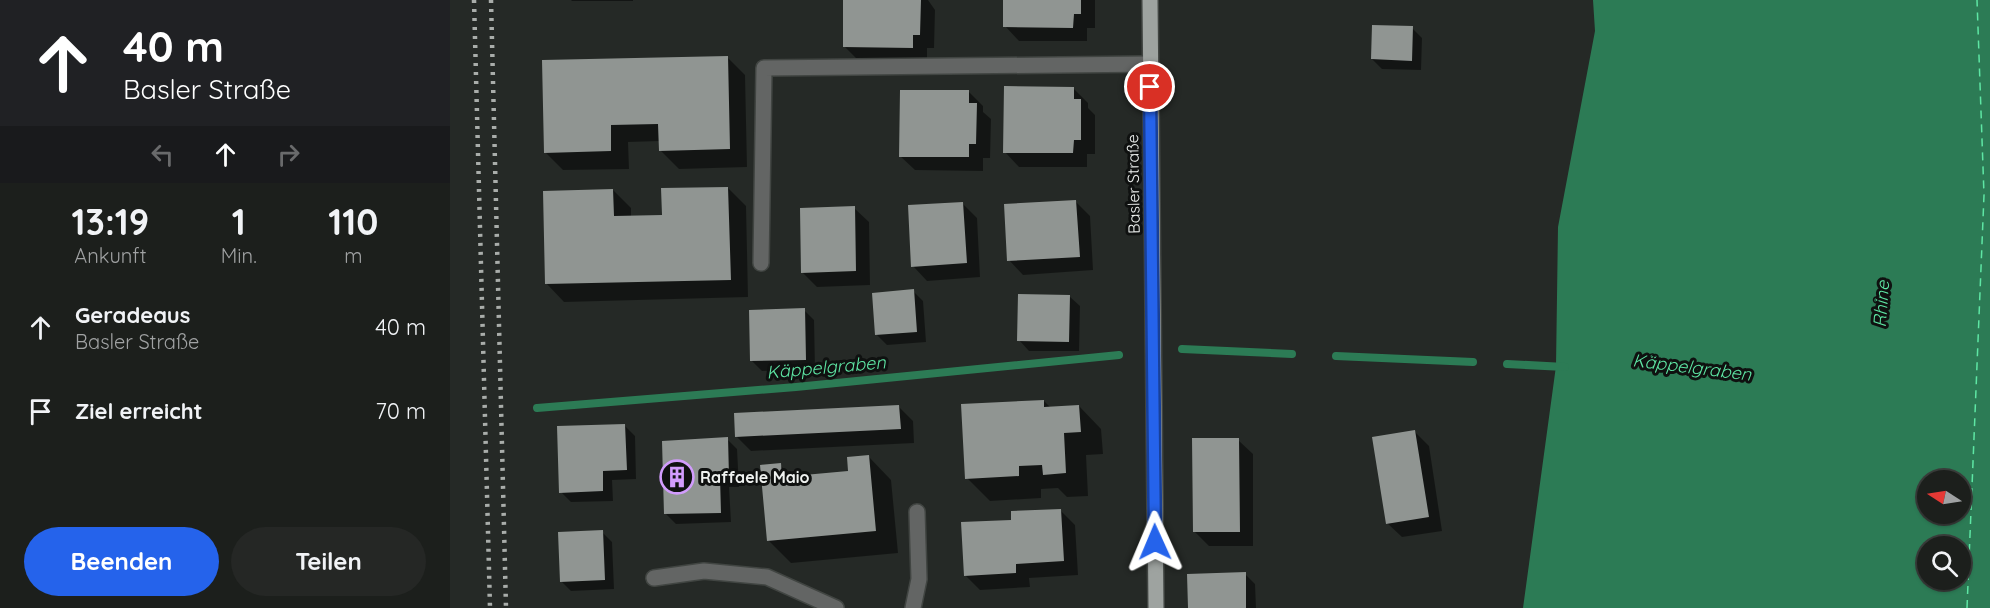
<!DOCTYPE html>
<html lang="de">
<meta charset="utf-8">
<style>
:root{--surface:#1c1f1c;--page:#252725;--text:#f1f3f6;--muted:#a0a2a3;--line:#3a3d3b;--accent:#2563eb}
body{margin:0;font-family:Quicksand,sans-serif;background:var(--page);color:var(--text);height:100vh;display:flex;flex-direction:column;font-size:22px;white-space:nowrap}
*{box-sizing:border-box;margin:0}
p{font-size:20px;color:var(--muted)}
.icon{flex:none;width:33px;height:33px;fill:none;stroke:currentColor;stroke-width:2;stroke-linecap:round;stroke-linejoin:round}
.map{position:relative;flex:1;overflow:hidden}
.side{display:flex;flex-direction:column;background:var(--surface);width:450px}
.side>*{flex:none}
.hud{background:#202124;color:#fff;overflow:hidden}
.needle{width:39px;rotate:282deg}
.fabs{position:absolute;left:1467px;top:470px;display:grid;gap:12px}
.fabs a{display:grid;place-items:center;width:54px;height:54px;border-radius:50%;background:var(--surface);box-shadow:0 2px 4px #0004,0 0 0 2px var(--line);font-size:30px}
.pin{position:absolute;display:grid;place-items:center;width:51px;height:51px;color:#fff;margin:-26px;border:3px solid #fff;border-radius:50%;box-shadow:0 2px 6px #0007}
.me{position:absolute;width:66px;margin:-33px;rotate:359deg;stroke-linejoin:round;filter:drop-shadow(0 0 4px #0008)}
.turn{display:flex;align-items:center;gap:21px;height:126px;padding:0 24px;font-size:27px}
.turn .icon{width:78px;height:78px;stroke-width:2.5}
.turn b{display:block;font-size:42px;line-height:51px}
.lanes{display:flex;align-items:center;height:57px;padding:0 24px;background:#0003;justify-content:center;gap:30px;direction:ltr}
.lanes .off{opacity:.35}
.eta{display:flex;justify-content:space-evenly;align-items:center;height:102px;text-align:center}
.eta b{font-size:36px;font-weight:700;line-height:42px}
.button{display:flex;gap:12px;margin-top:auto;padding:12px 24px}
.button a{flex:1;height:69px;border-radius:36px;background:var(--accent);color:#fff;font-size:24px;font-weight:700;line-height:69px;text-align:center}
.button a+a{background:var(--page);color:var(--text)}
ul{padding:0;list-style:none}
li{display:flex;align-items:center;gap:18px;height:84px;padding:0 24px}
li div{flex:1}
li b{display:block;font-size:22px}
li em{font-style:normal}
main{display:flex;flex:1;min-height:0}
.map>svg:first-child{display:block}
</style>
<main>
<section class="side">
<div class="hud">
<div class="turn"><svg class="icon" aria-label="ahead" viewBox="0 0 24 24"><path d="M12 20V5M6 11l6-6 6 6"/></svg><div><b>40 m</b>Basler Straße</div></div>
<div class="lanes"><svg class="icon off" aria-label="left" viewBox="0 0 24 24"><path d="M17 20v-9H6M10 6l-5 5 5 5"/></svg><svg class="icon" aria-label="ahead" viewBox="0 0 24 24"><path d="M12 20V5M6 11l6-6 6 6"/></svg><svg class="icon off" aria-label="right" viewBox="0 0 24 24"><path d="M7 20v-9h11M14 6l5 5-5 5"/></svg></div>
</div>
<div class="eta">
<div><b>13:19</b><p>Ankunft</p></div>
<div><b>1</b><p>Min.</p></div>
<div><b>110</b><p>m</p></div>
</div>
<ul>
<li><svg class="icon" aria-label="ahead" viewBox="0 0 24 24"><path d="M12 20V5M6 11l6-6 6 6"/></svg><div><b>Geradeaus</b><p>Basler Straße</p></div><em>40 m</em></li>
<li><svg class="icon" aria-label="arrive" viewBox="0 0 24 24"><path d="M6 21V4h12l-3 4 3 4H6"/></svg><div><b>Ziel erreicht</b></div><em>70 m</em></li>
</ul>
<div class="button"><a>Beenden</a><a>Teilen</a></div>
</section>
<div class="map">
<svg width="1540" height="608" viewBox="0 0 1540 608">
<rect width="100%" height="100%" fill="#252926"/>
<path fill="#2c7b55" fill-rule="evenodd" d="M 1143,0 L 1540,0 L 1540,608 L 1073,608 L 1106,366 L 1108,227 L 1145,31 ZM 1478,480 L 1510,480 L 1510,513 L 1478,513 ZM 1478,546 L 1510,546 L 1510,579 L 1478,579 Z"/>
<path fill="#0007" d="M 121,0 L 183,0 L 183,1 L 122,1 Z
M 395,0 L 478,0 L 485,10 L 484,48 L 477,48 L 477,62 L 409,61 L 395,47 Z
M 555,0 L 645,0 L 645,28 L 637,28 L 637,41 L 569,41 L 555,26 Z
M 962,28 L 972,38 L 971,70 L 932,69 L 922,59 Z
M 277,57 L 295,75 L 297,167 L 229,169 L 211,151 L 210,141 L 178,142 L 179,169 L 113,170 L 95,152 Z
M 623,88 L 638,103 L 638,108 L 645,115 L 645,154 L 637,154 L 637,167 L 569,167 L 555,152 Z
M 519,92 L 533,106 L 533,112 L 541,119 L 540,158 L 533,158 L 533,171 L 465,170 L 450,156 Z
M 278,188 L 296,206 L 298,297 L 114,302 L 96,283 L 163,190 L 181,208 L 181,217 L 213,217 Z
M 626,202 L 640,216 L 643,270 L 573,275 L 559,260 Z
M 512,203 L 527,218 L 530,277 L 477,281 L 463,266 Z
M 404,208 L 419,222 L 420,285 L 367,287 L 352,272 Z
M 463,291 L 473,301 L 476,342 L 437,345 L 427,335 Z
M 619,296 L 630,306 L 629,351 L 579,351 L 569,340 Z
M 354,310 L 364,320 L 365,369 L 312,371 L 302,361 Z
M 594,401 L 601,408 L 629,406 L 651,429 L 653,454 L 636,455 L 638,496 L 617,497 L 608,488 L 591,489 L 591,498 L 540,501 L 517,478 Z
M 449,407 L 463,421 L 464,443 L 301,451 L 287,437 Z
M 175,426 L 185,436 L 186,479 L 162,480 L 163,501 L 121,502 L 111,492 Z
M 965,432 L 979,446 L 992,531 L 952,537 L 937,523 Z
M 277,439 L 287,449 L 289,487 L 279,487 L 281,522 L 226,524 L 216,514 Z
M 788,440 L 803,454 L 803,546 L 759,546 L 744,531 Z
M 419,457 L 441,480 L 448,553 L 341,563 L 318,540 L 330,465 L 343,478 L 400,472 Z
M 610,510 L 625,525 L 628,575 L 579,578 L 580,587 L 530,590 L 515,575 Z
M 152,532 L 162,542 L 164,589 L 121,591 L 111,581 Z
M 795,574 L 805,584 L 806,608 L 739,608 Z"/>
<g fill="none" stroke-linecap="round" stroke-linejoin="round">
<path stroke="#2c7b55" stroke-width="8" d="M 732,349 L 842,354
M 886,356 L 1023,362
M 1057,364 L 1115,367
M 87,408 L 346,387 L 669,355"/>
<path stroke="#5ee6a4" stroke-width="1.5" stroke-dasharray="8 6" stroke-linecap="butt" d="M 1517,608 L 1534,195 L 1527,0"/>
</g>
<path fill="#909592" d="M 393,0 L 471,0 L 470,35 L 463,35 L 463,48 L 393,47 Z
M 553,0 L 631,0 L 631,14 L 624,14 L 623,28 L 553,27 Z
M 922,25 L 963,26 L 962,61 L 921,59 Z
M 278,56 L 280,149 L 209,151 L 208,124 L 161,125 L 161,151 L 94,153 L 92,60 Z
M 554,86 L 624,87 L 624,99 L 631,99 L 631,140 L 624,140 L 623,153 L 553,153 Z
M 450,90 L 519,90 L 519,103 L 527,103 L 526,144 L 519,144 L 519,157 L 449,157 Z
M 278,187 L 281,280 L 95,284 L 93,191 L 163,189 L 164,216 L 212,215 L 211,188 Z
M 626,200 L 630,257 L 557,261 L 554,204 Z
M 513,202 L 517,263 L 461,267 L 458,205 Z
M 405,206 L 406,271 L 351,273 L 350,208 Z
M 464,289 L 467,332 L 425,335 L 422,293 Z
M 568,294 L 620,295 L 619,342 L 567,341 Z
M 355,308 L 356,360 L 300,361 L 299,310 Z
M 594,400 L 594,407 L 629,405 L 631,432 L 614,433 L 616,473 L 593,475 L 592,465 L 569,466 L 569,476 L 515,479 L 511,404 Z
M 449,405 L 451,429 L 285,437 L 284,413 Z
M 175,424 L 177,470 L 153,471 L 153,491 L 109,493 L 107,426 Z
M 965,430 L 979,517 L 936,524 L 922,437 Z
M 278,437 L 279,477 L 270,477 L 271,513 L 214,514 L 212,441 Z
M 742,438 L 789,438 L 790,532 L 743,532 Z
M 419,455 L 426,531 L 317,541 L 310,465 L 331,463 L 332,477 L 398,471 L 397,457 Z
M 611,509 L 614,561 L 566,564 L 566,573 L 514,576 L 511,522 L 561,520 L 561,511 Z
M 153,530 L 155,580 L 110,582 L 108,532 Z
M 796,572 L 796,608 L 738,608 L 737,574 Z"/>
<g fill="none" stroke-linecap="round" stroke-linejoin="round">
<defs>
<path id="minor" d="M 311,263 L 314,68 L 700,64
M 204,578 L 254,571 L 317,577 L 386,608
M 463,608 L 469,579 L 467,512"/>
<path id="major" d="M 700,0 L 706,608"/>
</defs>
<use href="#minor" stroke="#414542" stroke-width="18"/>
<use href="#major" stroke="#414542" stroke-width="18"/>
<use href="#minor" stroke="#636564" stroke-width="15"/>
<use href="#major" stroke="#9ea3a0" stroke-width="15"/>
<path stroke="#a9adaa" stroke-width="4.5" stroke-dasharray="3 6" stroke-linecap="butt" d="M 24,0 L 40,608
M 41,0 L 56,608"/>
</g>
<g fill="none" stroke-linecap="round" stroke-linejoin="round">
<defs>
<path id="route" d="M 700,87 L 705,542"/>
</defs>
<use href="#route" stroke="#184099" stroke-width="15"/>
<use href="#route" stroke="#2563eb" stroke-width="10"/>
</g>
<defs>
<symbol id="building-ring" viewBox="-11 -11 22 22"><circle r="9.5" fill="#0f1110" stroke="#d29cfd" stroke-width="1.5"/><path d="M-4-6H4V6H1V3H-1V6H-4ZM-2.5-4.3h1.7v1.8h-1.7ZM.8-4.3h1.7v1.8H.8ZM-2.5-1h1.7V.8h-1.7ZM.8-1h1.7V.8H.8Z" fill="#d29cfd"/></symbol>
</defs>
<g fill-rule="evenodd">
<use href="#building-ring" x="208" y="458" width="38" height="38"/>
</g>
<g text-anchor="middle" dominant-baseline="central" stroke-width="6" stroke-linejoin="round" paint-order="stroke">
<g font-size="16" fill="#eff2f0" stroke="#0f1110">
<text transform="translate(683 184) rotate(-91)">Basler Straße</text>
</g>
<g font-size="16" font-weight="bold" fill="#eff2f0" stroke="#0f1110" text-anchor="start">
<text x="250" y="477">Raffaele Maio</text>
</g>
<g font-size="18" font-style="italic" fill="#5ee6a4" stroke="#0f1110">
<text transform="translate(1431 304) rotate(-86)">Rhine</text>
<text transform="translate(376 367) rotate(-5)">Käppelgraben</text>
<text transform="translate(1242 367) rotate(7)">Käppelgraben</text>
</g>
</g>
</svg>
<div class="fabs">
<a><svg class="needle" viewBox="-14 -14 28 28"><path d="M0-13l5 13h-10z" fill="#e53935"/><path d="M0 13l5-13h-10z" fill="#a0a2a3"/></svg></a>
<a><svg class="icon" aria-label="search" viewBox="0 0 24 24"><circle cx="10" cy="10" r="6"/><path d="M15 15l6 6"/></svg></a>
</div>
<div class="pin" style="left:700px;top:87px;background:#d93025"><svg class="icon" aria-label="arrive" viewBox="0 0 24 24"><path d="M6 21V4h12l-3 4 3 4H6"/></svg></div>
<svg class="me" style="left:705px;top:542px" viewBox="-20 -20 40 40"><path d="M0-17L14 15 0 8-14 15z" fill="#2563eb" stroke="#fff" stroke-width="4"/></svg>
</div>
</main>
